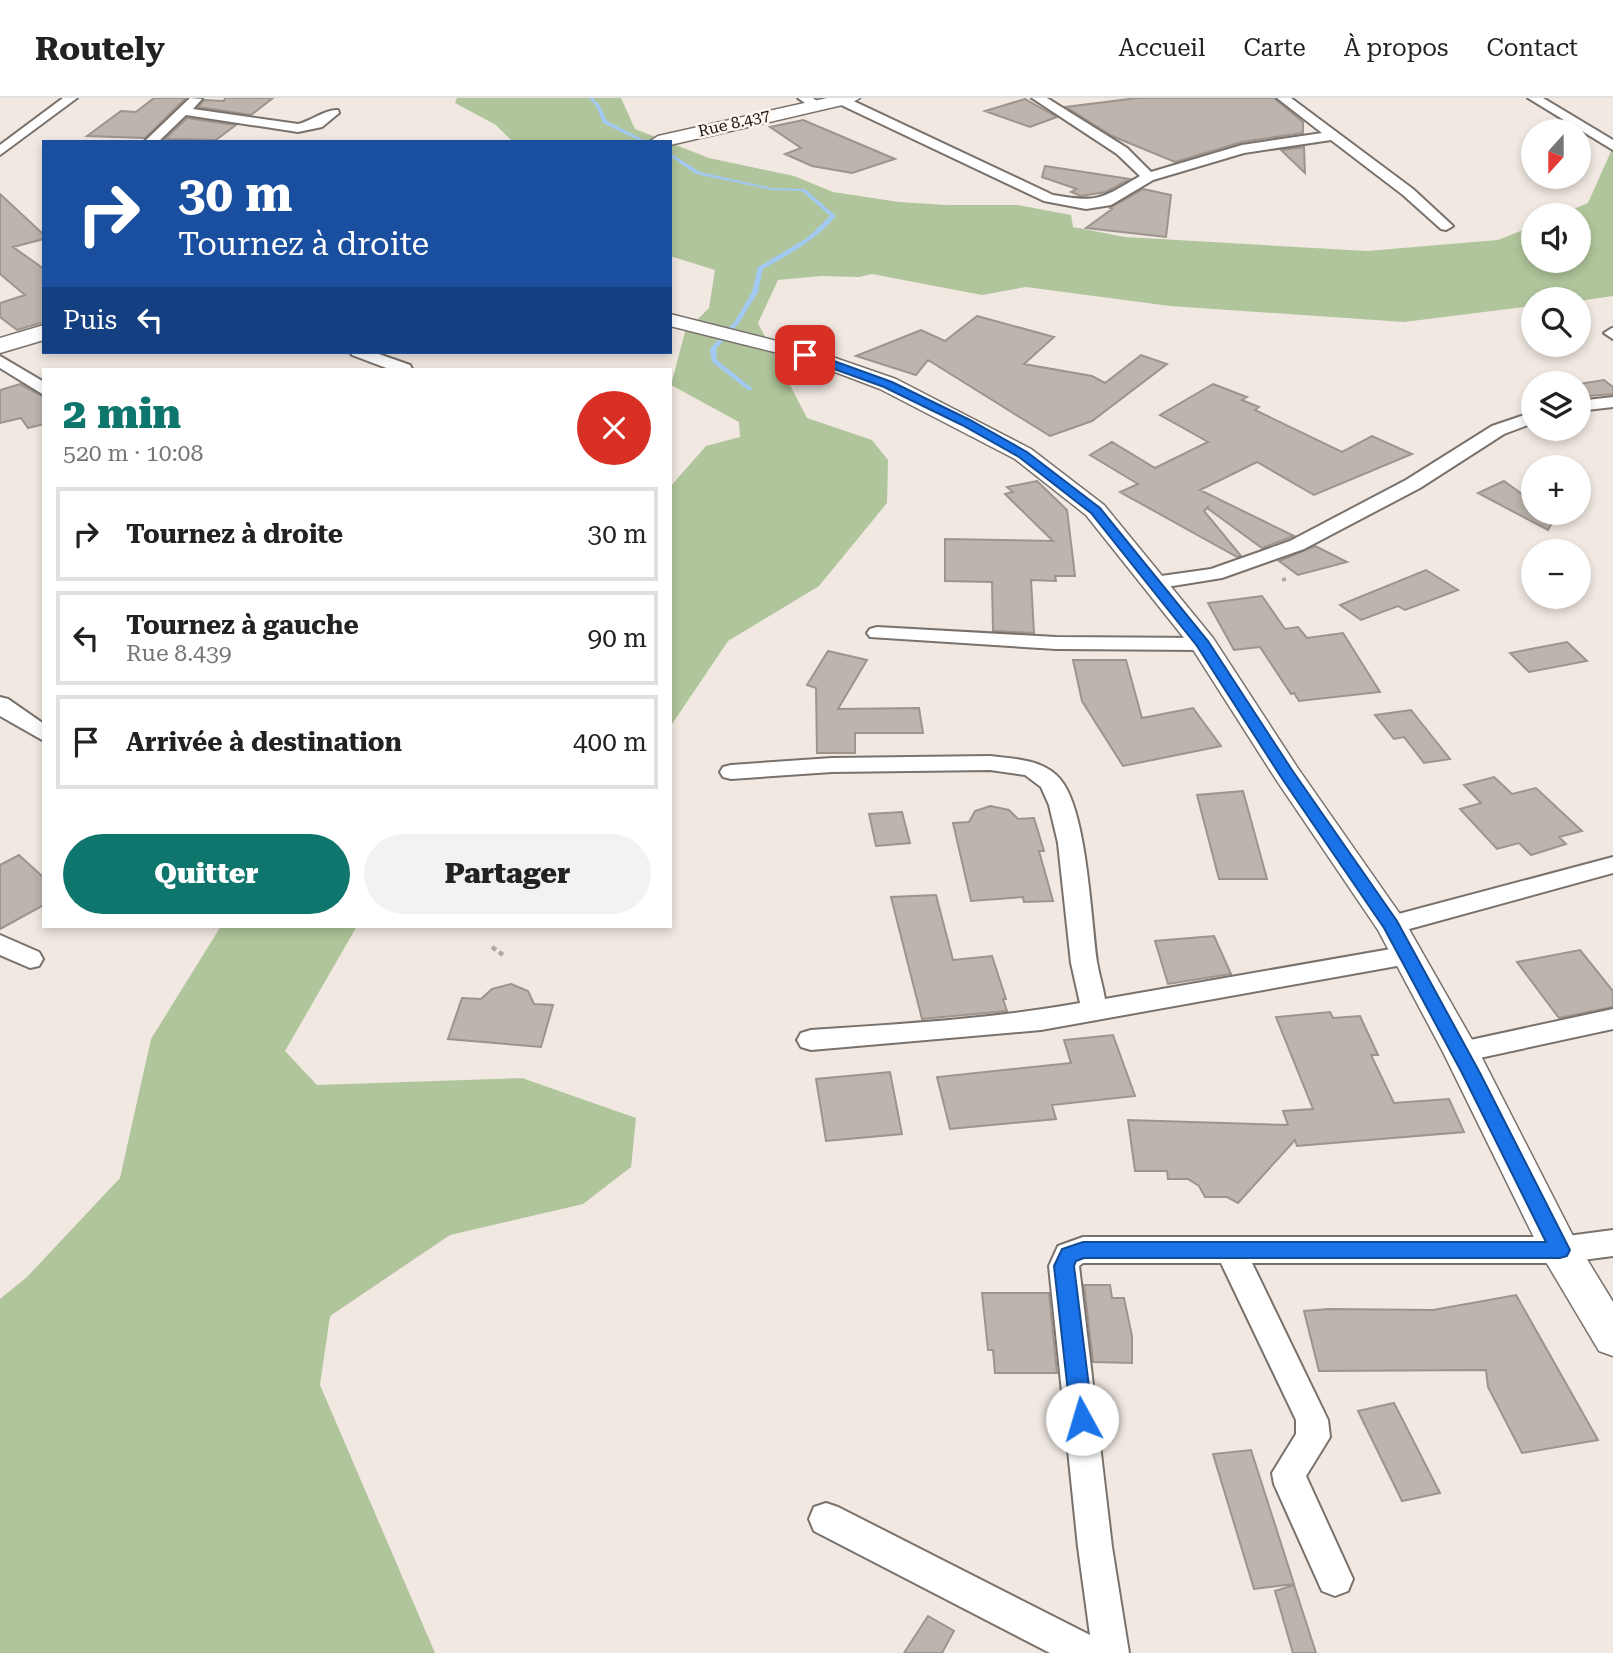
<!DOCTYPE html>
<html lang="fr">
<meta charset="utf-8">
<style>
:root{--surface:#fff;--page:#f2f2f2;--text:#222;--muted:#767676;--line:#e0e0e0;--accent:#0f766e}
body{margin:0;font-family:"Roboto Serif",serif;background:var(--page);color:var(--text);height:100vh;display:flex;flex-direction:column;font-size:26px;white-space:nowrap}
*{box-sizing:border-box;margin:0}
p{font-size:23px;color:var(--muted)}
.icon{flex:none;width:38px;height:38px;fill:none;stroke:currentColor;stroke-width:2;stroke-linecap:round;stroke-linejoin:round}
.map{position:relative;flex:1;overflow:hidden}
.side{position:absolute;left:42px;top:270px;width:630px;height:560px;display:flex;flex-direction:column;background:var(--surface);border-radius:0px;box-shadow:0 4px 10px #0003}
.side>*{flex:none}
.hud{position:absolute;left:42px;top:42px;width:630px;height:214px;border-radius:0px;box-shadow:0 4px 10px #0003;background:#1a4fa0;color:#fff;overflow:hidden}
.needle{width:46px;rotate:201deg}
.buttons{position:absolute;left:1521px;top:21px;display:grid;gap:14px}
.buttons a{display:grid;place-items:center;width:70px;height:70px;border-radius:50%;background:var(--surface);box-shadow:0 4px 10px #0003;font-size:35px}
.pin{position:absolute;display:grid;place-items:center;width:60px;height:60px;color:#fff;margin:-30px;border-radius:14px;box-shadow:0 4px 10px #0006}
.me{position:absolute;width:77px;margin:-38px;rotate:354deg;stroke-linejoin:round;filter:drop-shadow(0 0 5px #0008)}
.turn{display:flex;align-items:center;gap:24px;height:147px;padding:0 21px;font-size:32px}
.turn .icon{width:91px;height:91px;stroke-width:2.5}
.turn b{display:block;font-size:49px;line-height:60px}
.then{display:flex;align-items:center;height:66px;padding:0 21px;background:#0003;gap:14px;font-size:26px}
.round{display:grid;place-items:center;flex:none;width:74px;height:74px;border-radius:37px;background:var(--page)}
.headline{display:flex;align-items:center;justify-content:space-between;height:119px;padding:0 21px}
h1{font-size:42px;font-weight:800;line-height:52px;color:var(--accent)}
.action{display:flex;gap:14px;margin-top:auto;padding:14px 21px}
.action a{flex:1;height:80px;border-radius:42px;background:var(--accent);color:#fff;font-size:28px;font-weight:800;line-height:80px;text-align:center}
.action a+a{background:var(--page);color:var(--text)}
ul{padding:0;list-style:none}
li{display:flex;align-items:center;gap:21px;height:94px;margin:0 14px 10px;padding:0 7px;border:4px solid var(--line);border-radius:0px}
li div{flex:1}
li b{display:block;font-size:26px}
li em{font-style:normal}
header{display:flex;align-items:center;gap:42px;box-sizing:border-box;height:98px;padding:0 35px;background:var(--surface);border-bottom:2px solid var(--line)}
header strong{font-size:33px}
nav{display:flex;gap:38px;margin-inline-start:auto;font-size:24px}
.map>svg:first-child{display:block}
</style>
<header>
<strong>Routely</strong>
<nav><a>Accueil</a><a>Carte</a><a>À propos</a><a>Contact</a></nav>
</header>
<div class="map">
<svg width="1613" height="1555" viewBox="0 0 1613 1555">
<rect width="100%" height="100%" fill="#f0e8e1"/>
<path fill="#b0c59b" d="M 457,0 L 621,0 L 635,31 L 709,60 L 794,78 L 833,94 L 899,104 L 946,107 L 1018,107 L 1071,117 L 1073,129 L 1125,139 L 1367,153 L 1498,142 L 1533,128 L 1533,163 L 1578,163 L 1578,117 L 1559,117 L 1588,105 L 1613,49 L 1613,198 L 1579,203 L 1533,201 L 1533,208 L 1404,224 L 1170,208 L 1026,189 L 982,197 L 872,176 L 859,179 L 821,178 L 778,182 L 758,225 L 807,320 L 872,342 L 888,362 L 887,405 L 819,488 L 728,543 L 670,629 L 670,389 L 706,348 L 740,339 L 739,324 L 671,287 L 685,234 L 709,210 L 715,172 L 670,158 L 670,44 L 513,44 L 496,27 L 455,5 Z
M 221,828 L 357,828 L 285,953 L 317,987 L 522,980 L 636,1020 L 631,1069 L 583,1106 L 450,1137 L 330,1218 L 320,1287 L 435,1555 L 0,1555 L 0,1201 L 27,1179 L 120,1080 L 151,941 Z"/>
<g fill="none" stroke-linecap="round" stroke-linejoin="round">
<path fill="#a2c9f1" fill-rule="evenodd" d="M 589,0 L 593,0 L 600,8 L 607,23 L 648,44 L 642,44 L 603,25 L 596,8 Z
M 670,55 L 700,74 L 772,90 L 805,91 L 836,118 C 816,142 790,156 763,171 L 758,194 L 739,225 L 716,251 L 717,262 L 752,290 L 752,292 L 748,292 L 712,264 L 710,251 L 735,223 L 752,194 L 758,169 L 807,140 L 830,118 L 802,93 L 772,92 L 696,76 L 670,58 Z"/>
</g>
<path fill="#bcb4ad" stroke="#9c948d" stroke-width="2" d="M 154,0 L 186,0 L 145,40 L 87,38 L 121,13 L 136,14 Z
M 225,0 L 273,0 L 251,17 L 198,9 L 204,2 L 224,3 Z
M 1137,0 L 1274,0 L 1303,24 L 1303,35 L 1242,44 L 1175,64 L 1112,38 L 1066,9 Z
M 1025,1 L 1057,19 L 1030,29 L 985,13 Z
M 187,20 L 236,27 L 216,42 L 165,41 Z
M 803,22 L 895,61 L 852,75 L 812,68 L 785,56 L 801,50 L 770,29 Z
M 1304,49 L 1305,75 L 1281,52 Z
M 1045,68 L 1130,81 L 1106,94 L 1081,98 L 1071,94 L 1077,91 L 1042,79 Z
M 1143,91 L 1171,97 L 1166,139 L 1086,130 L 1112,111 L 1110,110 Z
M 0,96 L 44,137 L 44,141 L 13,149 L 44,171 L 44,224 L 17,232 L 0,219 L 0,205 L 25,197 L 0,176 Z
M 977,218 L 1054,239 L 1024,266 L 1092,278 L 1105,285 L 1141,257 L 1167,266 L 1092,323 L 1050,338 L 928,262 L 916,277 L 856,258 L 921,232 L 945,243 Z
M 1604,282 L 1613,289 L 1613,296 L 1578,299 L 1578,286 Z
M 20,286 L 44,299 L 44,326 L 28,330 L 21,320 L 0,325 L 0,292 Z
M 1213,286 L 1247,299 L 1242,302 L 1259,309 L 1255,312 L 1342,354 L 1372,338 L 1412,356 L 1314,397 L 1257,364 L 1200,392 L 1294,438 L 1262,450 L 1207,410 L 1209,408 L 1204,413 L 1241,458 L 1237,459 L 1120,394 L 1138,386 L 1090,357 L 1112,344 L 1155,370 L 1208,344 L 1160,317 Z
M 1037,383 L 1067,412 L 1075,478 L 1055,478 L 1056,483 L 1031,482 L 1034,535 L 993,533 L 992,484 L 945,483 L 945,441 L 1053,443 L 1005,396 L 1013,394 L 1007,389 Z
M 1504,383 L 1533,404 L 1533,415 L 1548,415 L 1555,420 L 1548,432 L 1478,395 Z
M 1315,448 L 1347,464 L 1298,477 L 1279,463 Z
M 1426,472 L 1458,492 L 1405,512 L 1398,508 L 1361,522 L 1340,507 Z
M 1262,498 L 1285,531 L 1298,529 L 1307,540 L 1343,535 L 1380,594 L 1299,603 L 1294,595 L 1291,596 L 1260,549 L 1234,552 L 1208,505 Z
M 1567,544 L 1587,563 L 1529,574 L 1510,555 Z
M 828,553 L 867,562 L 838,611 L 919,610 L 923,635 L 855,635 L 855,655 L 817,655 L 816,590 L 807,587 Z
M 1073,562 L 1126,562 L 1142,620 L 1193,610 L 1221,648 L 1123,668 L 1082,603 Z
M 1411,612 L 1450,661 L 1424,665 L 1404,639 L 1394,641 L 1375,617 Z
M 1494,679 L 1512,696 L 1536,690 L 1582,733 L 1559,739 L 1566,746 L 1531,757 L 1519,745 L 1497,751 L 1460,711 L 1481,705 L 1464,687 Z
M 1243,693 L 1267,781 L 1219,781 L 1197,697 Z
M 990,708 L 1009,712 L 1018,721 L 1034,720 L 1044,753 L 1039,753 L 1053,803 L 1024,804 L 1023,799 L 971,803 L 953,725 L 969,724 L 975,713 Z
M 902,714 L 910,745 L 876,748 L 869,716 Z
M 19,757 L 44,780 L 44,807 L 0,831 L 0,767 Z
M 936,797 L 953,862 L 992,858 L 1006,901 L 1003,901 L 1007,913 L 922,921 L 891,799 Z
M 1214,838 L 1231,876 L 1168,886 L 1155,843 Z
M 1580,852 L 1613,893 L 1613,909 L 1559,920 L 1517,864 Z
M 511,886 L 528,893 L 534,906 L 553,907 L 541,949 L 448,941 L 462,900 L 481,901 L 492,891 Z
M 1330,914 L 1333,920 L 1360,918 L 1378,957 L 1371,957 L 1394,1005 L 1449,1001 L 1464,1034 L 1297,1048 L 1295,1042 L 1238,1105 L 1227,1099 L 1205,1099 L 1199,1088 L 1188,1081 L 1168,1081 L 1167,1073 L 1135,1073 L 1128,1022 L 1288,1027 L 1283,1013 L 1313,1011 L 1276,919 Z
M 1113,937 L 1135,998 L 1052,1007 L 1056,1021 L 950,1031 L 937,979 L 1071,965 L 1064,942 Z
M 890,974 L 902,1036 L 826,1043 L 816,981 Z
M 1084,1187 L 1110,1187 L 1112,1200 L 1124,1200 L 1132,1238 L 1132,1265 L 1093,1264 Z
M 982,1195 L 1049,1195 L 1057,1275 L 995,1275 L 993,1252 L 988,1252 Z
M 1516,1197 L 1598,1342 L 1522,1355 L 1488,1289 L 1486,1272 L 1319,1273 L 1304,1213 L 1329,1211 L 1433,1212 Z
M 1394,1305 L 1440,1395 L 1402,1403 L 1358,1313 Z
M 1251,1352 L 1294,1486 L 1254,1491 L 1213,1356 Z
M 1294,1487 L 1316,1555 L 1293,1555 L 1275,1493 Z
M 928,1518 L 954,1533 L 942,1555 L 904,1555 Z"/>
<g fill="none" stroke-linecap="round" stroke-linejoin="round">
<defs>
<path id="minor" d="M 63,0 L 77,0 L 0,57 L 0,47 Z
M 190,0 L 202,1 L 193,11 L 298,26 C 311,23 326,11 338,12 L 339,15 L 322,29 L 298,34 L 186,17 L 158,44 L 144,44 Z
M 798,0 L 813,0 L 822,7 L 820,10 L 812,10 Z
M 836,0 L 847,0 L 1053,97 C 1098,105 1101,101 1140,78 L 1117,56 L 1032,0 L 1047,0 L 1127,50 L 1151,74 L 1242,47 L 1322,35 L 1277,0 L 1291,0 L 1413,91 L 1453,128 L 1446,132 L 1441,131 L 1403,97 L 1331,42 L 1244,55 L 1153,82 L 1111,107 L 1086,111 L 1044,103 L 837,5 Z
M 1528,0 L 1543,0 L 1613,42 L 1613,52 Z
M 1612,230 L 1613,230 L 1613,241 L 1604,235 Z
M 350,254 L 373,254 L 410,267 L 412,271 L 389,271 L 352,257 Z
M 0,258 L 44,284 L 44,297 L 0,270 Z
M 1613,299 L 1613,309 L 1578,313 L 1578,303 Z
M 1533,314 L 1533,325 L 1504,336 L 1420,390 L 1304,451 L 1222,480 L 1154,491 L 1147,489 L 1144,485 L 1147,481 L 1154,479 L 1211,471 L 1290,443 L 1406,382 L 1492,328 Z
M 877,529 L 1056,539 L 1203,540 L 1210,542 L 1213,546 L 1210,550 L 1203,552 L 1056,551 L 870,539 L 867,535 L 870,531 Z
M 0,599 L 8,601 L 44,626 L 44,643 L 0,618 Z
M 990,658 C 1014,661 1043,661 1060,681 C 1087,712 1091,822 1097,864 C 1099,876 1103,889 1105,901 L 1408,848 L 1417,850 L 1421,857 L 1417,864 L 1408,866 L 1041,932 L 811,952 L 801,949 L 797,942 L 801,935 L 811,932 C 901,926 991,921 1080,905 L 1071,865 L 1058,745 L 1049,707 L 1041,689 L 1025,677 L 990,672 L 832,674 L 731,681 L 723,679 L 720,674 L 723,669 L 731,667 L 832,660 Z
M 1613,759 L 1613,775 L 1391,836 L 1382,833 L 1378,827 L 1382,821 L 1391,818 Z
M 0,837 L 39,854 L 43,861 L 39,868 L 30,870 L 0,857 Z
M 1613,911 L 1613,931 L 1461,964 L 1451,961 L 1447,954 L 1451,947 L 1461,944 Z
M 1613,1132 L 1613,1158 L 1560,1165 L 1252,1165 L 1328,1322 L 1330,1339 L 1306,1378 L 1353,1481 L 1348,1493 L 1335,1498 L 1322,1493 L 1274,1386 L 1272,1375 L 1296,1336 L 1296,1322 L 1221,1165 L 1083,1165 L 1079,1168 L 1112,1449 L 1129,1555 L 1050,1555 L 814,1433 L 809,1421 L 814,1409 L 826,1405 L 838,1409 L 1090,1537 L 1078,1449 L 1049,1168 L 1058,1148 L 1083,1139 L 1560,1139 Z"/>
<path id="tertiary" d="M 670,216 L 812,252 L 896,281 L 1031,351 L 1104,407 L 1213,540 L 1297,669 L 1402,819 L 1479,954 L 1574,1140 L 1613,1204 L 1613,1258 L 1599,1253 L 1546,1164 L 1443,954 L 1378,832 L 1277,683 L 1192,550 L 1086,417 L 1015,361 L 880,291 L 798,260 L 670,228 Z"/>
<path id="secondary" d="M 827,0 L 860,0 L 851,5 L 670,47 L 670,44 L 649,44 L 658,38 Z
M 44,227 L 44,242 L 0,255 L 0,240 Z"/>
</defs>
<use href="#minor" stroke="#79716b" stroke-width="4"/>
<use href="#tertiary" stroke="#79716b" stroke-width="3"/>
<use href="#secondary" stroke="#79716b" stroke-width="3"/>
<path stroke="#aea8a2" stroke-width="3.5" stroke-dasharray="4.5 2.5" stroke-linecap="butt" d="M 1282,482 L 1286,481"/>
<path stroke="#aea8a2" stroke-width="4.5" stroke-dasharray="5 3.5" stroke-linecap="butt" d="M 492,849 L 503,857"/>
<use href="#minor" fill="#fff" fill-rule="evenodd"/>
<use href="#tertiary" fill="#fff" fill-rule="evenodd"/>
<use href="#secondary" fill="#fff" fill-rule="evenodd"/>
</g>
<path fill="#1a73e8" stroke="#114b97" stroke-width="2" d="M 801,254 L 809,254 L 892,284 L 970,322 L 1027,354 L 1100,410 L 1208,543 L 1292,672 L 1397,823 L 1480,975 L 1570,1152 L 1567,1158 L 1560,1160 L 1084,1160 L 1076,1163 L 1074,1168 L 1093,1321 L 1090,1328 L 1082,1331 L 1074,1328 L 1071,1321 L 1054,1168 L 1062,1151 L 1083,1144 L 1546,1144 L 1462,975 L 1384,830 L 1281,679 L 1197,548 L 1091,415 L 1019,359 L 962,327 L 884,289 L 801,259 Z"/>
<g text-anchor="middle" dominant-baseline="central" stroke-width="5" stroke-linejoin="round" paint-order="stroke">
<g font-size="16" fill="#181512" stroke="#fef5ee">
<text transform="translate(734 25) rotate(-13)">Rue 8.437</text>
</g>
</g>
</svg>
<div class="buttons">
<a><svg class="needle" viewBox="-14 -14 28 28"><path d="M0-13l5 13h-10z" fill="#e53935"/><path d="M0 13l5-13h-10z" fill="#767676"/></svg></a>
<a><svg class="icon" aria-label="sound" viewBox="0 0 24 24"><path d="M4 9h4l5-4v14l-5-4H4zM17 9q2 3 0 6"/></svg></a>
<a><svg class="icon" aria-label="search" viewBox="0 0 24 24"><circle cx="10" cy="10" r="6"/><path d="M15 15l6 6"/></svg></a>
<a><svg class="icon" aria-label="layers" viewBox="0 0 24 24"><path d="M12 4l9 5-9 5-9-5zM3 14l9 5 9-5"/></svg></a>
<a>+</a>
<a>−</a>
</div>
<div class="pin" style="left:805px;top:257px;background:#d93025"><svg class="icon" aria-label="arrive" viewBox="0 0 24 24"><path d="M6 21V4h12l-3 4 3 4H6"/></svg></div>
<svg class="me" style="left:1082px;top:1321px" viewBox="-20 -20 40 40"><circle r="19" fill="#fff"/><path d="M0-13L10 11 0 6-10 11z" fill="#1a73e8"/></svg>
<div class="hud">
<div class="turn"><svg class="icon" aria-label="right" viewBox="0 0 24 24"><path d="M7 20v-9h11M14 6l5 5-5 5"/></svg><div><b>30 m</b>Tournez à droite</div></div>
<div class="then">Puis<svg class="icon" aria-label="left" viewBox="0 0 24 24"><path d="M17 20v-9H6M10 6l-5 5 5 5"/></svg></div>
</div>
<section class="side">
<div class="headline"><div><h1>2 min</h1><p>520 m · 10:08</p></div><a class="round" style="background:#d93025;color:#fff"><svg class="icon" aria-label="close" viewBox="0 0 24 24"><path d="M6 6l12 12M18 6L6 18"/></svg></a></div>
<ul>
<li><svg class="icon" aria-label="right" viewBox="0 0 24 24"><path d="M7 20v-9h11M14 6l5 5-5 5"/></svg><div><b>Tournez à droite</b></div><em>30 m</em></li>
<li><svg class="icon" aria-label="left" viewBox="0 0 24 24"><path d="M17 20v-9H6M10 6l-5 5 5 5"/></svg><div><b>Tournez à gauche</b><p>Rue 8.439</p></div><em>90 m</em></li>
<li><svg class="icon" aria-label="arrive" viewBox="0 0 24 24"><path d="M6 21V4h12l-3 4 3 4H6"/></svg><div><b>Arrivée à destination</b></div><em>400 m</em></li>
</ul>
<div class="action"><a>Quitter</a><a>Partager</a></div>
</section>
</div>
